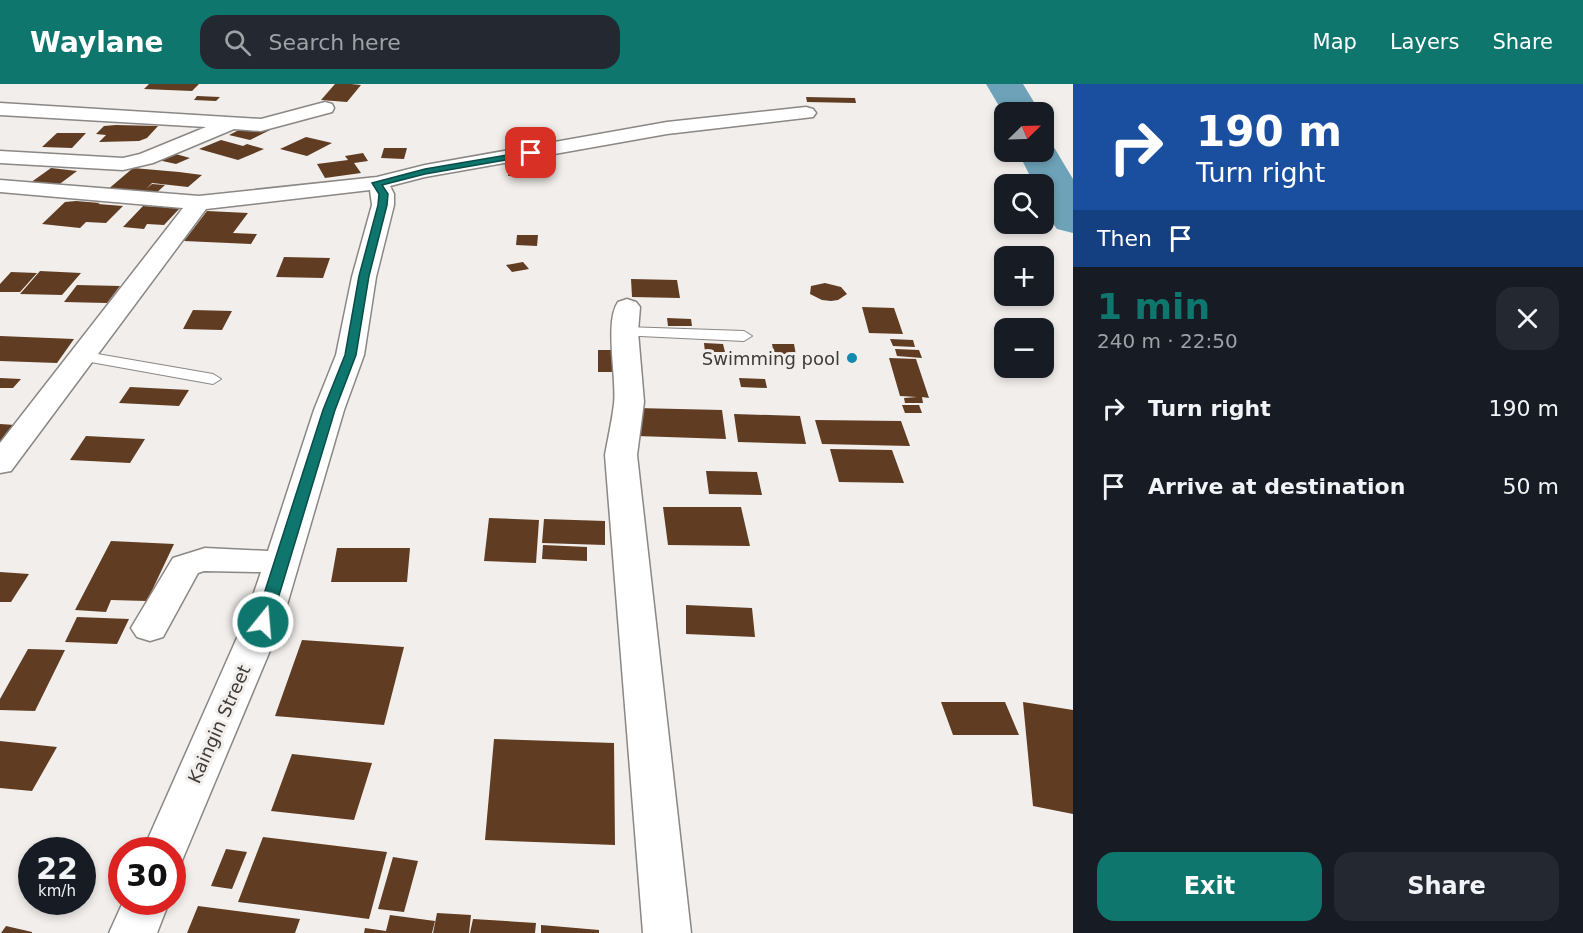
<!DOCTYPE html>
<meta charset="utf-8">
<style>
:root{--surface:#171b24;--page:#242831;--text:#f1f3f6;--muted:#9ea1a6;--accent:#0f766e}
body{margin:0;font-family:"DejaVu Sans",sans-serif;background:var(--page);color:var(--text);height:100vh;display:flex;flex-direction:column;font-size:22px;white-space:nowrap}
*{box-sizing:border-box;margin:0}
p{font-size:20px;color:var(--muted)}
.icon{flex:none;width:33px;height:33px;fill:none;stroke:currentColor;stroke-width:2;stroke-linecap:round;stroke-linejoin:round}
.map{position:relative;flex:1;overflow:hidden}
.drawer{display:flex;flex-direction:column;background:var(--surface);width:510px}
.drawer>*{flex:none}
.top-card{background:#1a4fa0;color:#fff;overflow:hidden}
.needle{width:39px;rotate:67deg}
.tools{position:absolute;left:994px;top:18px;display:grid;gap:12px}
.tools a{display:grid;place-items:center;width:60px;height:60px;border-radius:12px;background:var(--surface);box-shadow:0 3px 9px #0003;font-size:30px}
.speed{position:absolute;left:18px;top:753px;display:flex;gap:12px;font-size:30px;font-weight:700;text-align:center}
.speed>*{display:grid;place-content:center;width:78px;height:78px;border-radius:50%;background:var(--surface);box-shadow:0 3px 9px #0003;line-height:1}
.speed small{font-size:15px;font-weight:400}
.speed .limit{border:9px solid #d22;background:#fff;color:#111}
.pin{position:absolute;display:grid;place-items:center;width:51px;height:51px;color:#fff;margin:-26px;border-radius:12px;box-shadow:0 3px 9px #0006}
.me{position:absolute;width:66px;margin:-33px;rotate:17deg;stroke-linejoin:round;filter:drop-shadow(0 0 4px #0008)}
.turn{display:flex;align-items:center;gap:21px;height:126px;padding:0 24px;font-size:27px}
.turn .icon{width:78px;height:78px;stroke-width:2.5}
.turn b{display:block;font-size:42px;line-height:51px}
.then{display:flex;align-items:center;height:57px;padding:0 24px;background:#0003;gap:12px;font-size:22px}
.round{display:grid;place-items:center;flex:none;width:63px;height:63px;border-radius:18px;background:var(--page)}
.head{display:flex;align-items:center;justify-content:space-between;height:102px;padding:0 24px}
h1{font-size:36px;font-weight:800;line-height:45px;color:var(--accent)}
.button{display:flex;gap:12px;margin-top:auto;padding:12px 24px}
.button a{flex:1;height:69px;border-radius:18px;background:var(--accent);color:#fff;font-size:24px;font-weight:800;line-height:69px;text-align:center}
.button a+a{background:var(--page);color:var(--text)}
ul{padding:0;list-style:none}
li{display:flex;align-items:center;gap:18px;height:78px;padding:0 24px}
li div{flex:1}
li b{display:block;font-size:22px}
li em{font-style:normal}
header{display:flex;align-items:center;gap:36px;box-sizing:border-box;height:84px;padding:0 30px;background:var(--accent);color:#fff}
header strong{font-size:28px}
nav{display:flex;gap:33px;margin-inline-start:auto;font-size:21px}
.search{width:420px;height:54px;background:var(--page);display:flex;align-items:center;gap:15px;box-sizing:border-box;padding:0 21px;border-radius:18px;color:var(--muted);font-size:22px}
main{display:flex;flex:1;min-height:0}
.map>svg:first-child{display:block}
</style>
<header>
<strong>Waylane</strong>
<div class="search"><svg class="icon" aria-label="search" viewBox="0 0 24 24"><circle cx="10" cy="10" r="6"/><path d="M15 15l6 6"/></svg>Search here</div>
<nav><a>Map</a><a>Layers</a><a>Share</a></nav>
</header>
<main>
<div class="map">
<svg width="1073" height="849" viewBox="0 0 1073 849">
<rect width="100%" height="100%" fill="#f1eeeb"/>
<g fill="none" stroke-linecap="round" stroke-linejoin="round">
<path fill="#6da2b8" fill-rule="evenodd" d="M 986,0 L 1023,0 L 1040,28 L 1005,28 L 1005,32 Z
M 1044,58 L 1052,60 L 1073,95 L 1073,149 L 1057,145 C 1045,128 1044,121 1044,100 L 1034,100 L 1018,68 L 1044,68 Z"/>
</g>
<path fill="#603c22" d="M 149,0 L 199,0 L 192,7 L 144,5 Z
M 335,0 L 351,0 L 361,1 L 347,18 L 321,16 Z
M 197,12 L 220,13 L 216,17 L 194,16 Z
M 806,13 L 855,14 L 856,19 L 807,18 Z
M 116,41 L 158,42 L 147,54 L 139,57 L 99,58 L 106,51 L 96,50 L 104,42 Z
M 249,41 L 270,46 L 250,56 L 229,51 Z
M 57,49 L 86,49 L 72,64 L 42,63 Z
M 306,53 L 332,59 L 307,72 L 280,65 Z
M 221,56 L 243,62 L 247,60 L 264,65 L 238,76 L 199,65 Z
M 384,64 L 407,64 L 404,75 L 381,74 Z
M 172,69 L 190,74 L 176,80 L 158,76 Z
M 363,69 L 368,77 L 354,79 L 361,89 L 325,94 L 317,80 L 348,76 L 345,72 Z
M 511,78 L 542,79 L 540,93 L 508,92 Z
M 51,84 L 77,87 L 57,102 L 30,99 Z
M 133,84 L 179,88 L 171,95 L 179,88 L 202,91 L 188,103 L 152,99 L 146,105 L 152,100 L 165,101 L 154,111 L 106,107 Z
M 76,117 L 100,119 L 98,120 L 123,122 L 106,139 L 86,138 L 80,144 L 42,140 L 65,118 Z
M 143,122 L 180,124 L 164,141 L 147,140 L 144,145 L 123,143 Z
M 207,127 L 248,129 L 233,149 L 257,150 L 251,160 L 184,157 Z
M 517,151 L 538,151 L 537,162 L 516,161 Z
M 284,173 L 330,174 L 323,194 L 276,193 Z
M 523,178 L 529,185 L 512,188 L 506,181 Z
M 40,187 L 81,189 L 62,211 L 20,210 Z
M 11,188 L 37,189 L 20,208 L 0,208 L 0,200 Z
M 631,195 L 677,196 L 680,214 L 632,213 Z
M 825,199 L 841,203 L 847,210 L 838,216 L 831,217 L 822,216 L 810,210 L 811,202 Z
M 77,201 L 120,202 L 107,219 L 64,218 Z
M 862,223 L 894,224 L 903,250 L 869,249 Z
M 193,226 L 232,227 L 222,246 L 183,245 Z
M 667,234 L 691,235 L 692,242 L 668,242 Z
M 0,252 L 74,255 L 57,279 L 0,277 Z
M 890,255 L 913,256 L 915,263 L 893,262 Z
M 704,259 L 723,260 L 725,268 L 705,268 Z
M 772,260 L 794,260 L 796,271 L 774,270 Z
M 895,265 L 919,266 L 922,274 L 897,272 Z
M 598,266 L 618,266 L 618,288 L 598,288 Z
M 780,271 L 793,271 L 794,278 L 781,277 Z
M 889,274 L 916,275 L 929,314 L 922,313 L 923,319 L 905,319 L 904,314 L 917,313 L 900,312 Z
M 0,294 L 21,295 L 13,304 L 0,304 Z
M 739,294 L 765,295 L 767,304 L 741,303 Z
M 130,303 L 189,306 L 179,322 L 119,319 Z
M 902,321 L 919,321 L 922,329 L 905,329 Z
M 636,324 L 722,326 L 726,355 L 637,352 Z
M 734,330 L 800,332 L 806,360 L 738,358 Z
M 815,336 L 901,337 L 910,362 L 822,360 Z
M 0,340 L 15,341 L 3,357 L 0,357 Z
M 86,352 L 145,355 L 130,379 L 70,376 Z
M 830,365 L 892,366 L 904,399 L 839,398 Z
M 706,387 L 757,388 L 762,411 L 709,410 Z
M 663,423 L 741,423 L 750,462 L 668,461 Z
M 489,434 L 539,436 L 536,479 L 484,477 Z
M 544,435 L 605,437 L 605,461 L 542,459 Z
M 111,457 L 174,460 L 147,517 L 111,516 L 106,528 L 75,526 Z
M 543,461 L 587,463 L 587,477 L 542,475 Z
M 337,464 L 410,464 L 407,498 L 331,498 Z
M 0,488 L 29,490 L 11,518 L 0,518 Z
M 686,521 L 752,524 L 755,553 L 686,550 Z
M 77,533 L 129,535 L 117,560 L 65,558 Z
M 302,556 L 404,563 L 384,641 L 275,632 Z
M 28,565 L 65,566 L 35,627 L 0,626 L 0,615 Z
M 941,618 L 1005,618 L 1019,651 L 953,651 Z
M 1023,618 L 1073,626 L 1073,730 L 1033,722 Z
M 494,655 L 614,659 L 615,761 L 485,756 Z
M 0,657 L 57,663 L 32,707 L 0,704 Z
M 292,670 L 372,679 L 354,736 L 271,727 Z
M 263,753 L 387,768 L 369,835 L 238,818 Z
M 226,765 L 247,768 L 232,805 L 211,802 Z
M 393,773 L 418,777 L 404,828 L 378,825 Z
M 198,822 L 300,835 L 295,849 L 187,849 Z
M 437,829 L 471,831 L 469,849 L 433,849 Z
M 390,831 L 435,837 L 432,849 L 364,849 L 365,844 L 386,847 Z
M 473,835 L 536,839 L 535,849 L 470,849 Z
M 541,841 L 599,846 L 599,849 L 541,849 Z
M 6,842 L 32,848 L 32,849 L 1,849 Z"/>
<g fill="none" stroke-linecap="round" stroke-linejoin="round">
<defs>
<path id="service" d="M 625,243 L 744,247 L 752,252 L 744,257 L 619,251 L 617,248 Z
M 80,267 L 213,290 L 221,295 L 213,300 L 74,275 L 72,272 Z"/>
<path id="minor" d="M 325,18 L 332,20 L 334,24 L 332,28 L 261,47 L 234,45 L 153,79 L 123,86 L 0,79 L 0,67 L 123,74 L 140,70 L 206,43 L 0,31 L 0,19 L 261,35 Z
M 806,23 L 813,25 L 816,29 L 813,33 L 667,50 L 425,93 L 390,102 L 394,110 L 394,121 L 376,193 L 364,271 L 344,326 L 282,538 L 181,779 L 172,782 L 172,766 L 143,766 L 244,538 L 261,488 L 204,487 L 198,489 L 163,553 L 150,557 L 137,553 L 131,544 L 173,474 L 205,464 L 268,467 L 314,326 L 336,271 L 352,193 L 372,121 L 370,106 L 206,125 L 11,387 L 0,389 L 0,359 L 183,124 L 0,108 L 0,96 L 199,112 L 377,93 L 425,81 L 667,38 Z
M 627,215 L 636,218 L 640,223 L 638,248 L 644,318 L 637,371 L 691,849 L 643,849 L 605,371 C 608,354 612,337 614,320 C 617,294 604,238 618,218 Z
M 123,818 L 169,818 L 157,849 L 109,849 Z"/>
</defs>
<use href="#service" stroke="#8a8785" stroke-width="2"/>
<use href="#minor" stroke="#8a8785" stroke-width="3"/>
<use href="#service" fill="#fff" fill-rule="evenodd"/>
<use href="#minor" fill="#fff" fill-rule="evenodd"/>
</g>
<path fill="#0f766e" stroke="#0a4d48" stroke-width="1.5" d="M 531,67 L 535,69 L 534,71 L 425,90 L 382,101 L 388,110 L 387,121 L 369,192 L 356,271 L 335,326 L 271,538 L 268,542 L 258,542 L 255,538 L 323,326 L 345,271 L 359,192 L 378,121 L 379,110 L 372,99 L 425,85 Z"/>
<circle fill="#1389ad" stroke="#f1eeeb" stroke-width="2" cx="852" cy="274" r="6"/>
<g text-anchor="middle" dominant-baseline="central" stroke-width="6" stroke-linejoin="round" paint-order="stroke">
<g font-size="18" fill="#3e3c3b" stroke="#f1eeeb" text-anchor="end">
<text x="840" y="274">Swimming pool</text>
</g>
<g font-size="18" fill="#3e3c3b" stroke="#f1eeeb">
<text transform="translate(219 640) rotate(-66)">Kaingin Street</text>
</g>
</g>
</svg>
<div class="tools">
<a><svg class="needle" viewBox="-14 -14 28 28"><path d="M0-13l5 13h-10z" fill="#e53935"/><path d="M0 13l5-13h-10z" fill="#9ea1a6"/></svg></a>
<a><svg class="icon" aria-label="search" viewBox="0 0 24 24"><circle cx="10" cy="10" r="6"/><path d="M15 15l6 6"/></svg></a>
<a>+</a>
<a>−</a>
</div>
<div class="speed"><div>22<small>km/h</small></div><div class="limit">30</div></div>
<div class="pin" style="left:531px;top:69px;background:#d93025"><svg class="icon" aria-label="arrive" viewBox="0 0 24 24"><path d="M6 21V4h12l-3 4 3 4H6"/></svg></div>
<svg class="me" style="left:263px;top:538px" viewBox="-20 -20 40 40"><circle r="17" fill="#0f766e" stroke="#fff" stroke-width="3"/><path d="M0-11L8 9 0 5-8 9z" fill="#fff"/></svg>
</div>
<section class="drawer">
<div class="top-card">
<div class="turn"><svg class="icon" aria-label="right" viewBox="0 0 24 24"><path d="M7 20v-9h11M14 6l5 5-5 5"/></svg><div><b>190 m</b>Turn right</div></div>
<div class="then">Then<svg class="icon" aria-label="arrive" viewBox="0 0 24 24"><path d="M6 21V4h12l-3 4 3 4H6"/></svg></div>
</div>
<div class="head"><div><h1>1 min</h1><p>240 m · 22:50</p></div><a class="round"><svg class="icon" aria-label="close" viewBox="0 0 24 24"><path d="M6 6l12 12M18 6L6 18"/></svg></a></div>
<ul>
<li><svg class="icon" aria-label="right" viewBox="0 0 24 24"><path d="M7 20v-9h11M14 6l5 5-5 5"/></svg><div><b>Turn right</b></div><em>190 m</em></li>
<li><svg class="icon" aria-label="arrive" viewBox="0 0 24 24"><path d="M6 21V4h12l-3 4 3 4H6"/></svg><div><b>Arrive at destination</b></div><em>50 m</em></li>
</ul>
<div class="button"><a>Exit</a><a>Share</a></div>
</section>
</main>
